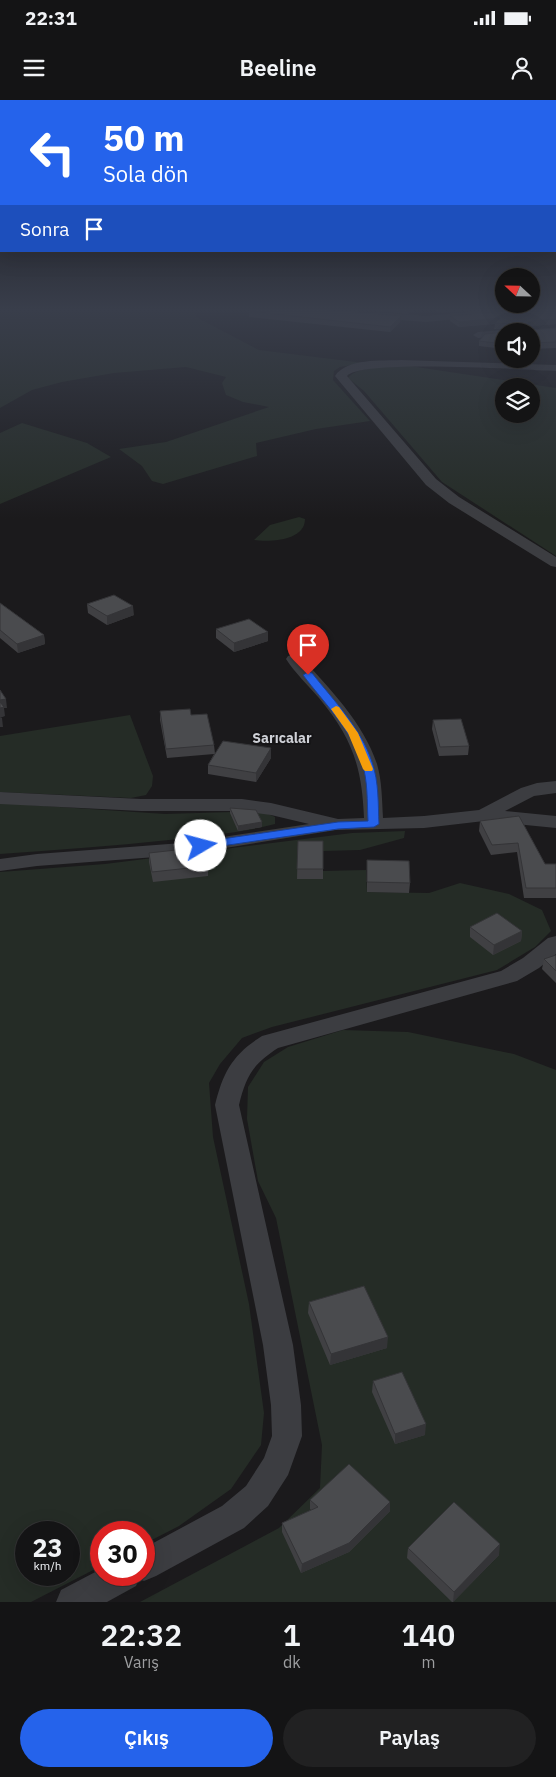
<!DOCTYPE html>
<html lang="tr">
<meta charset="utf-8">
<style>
:root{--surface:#141415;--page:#212122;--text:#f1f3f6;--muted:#9d9ea0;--line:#333334;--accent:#2563eb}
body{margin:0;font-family:"IBM Plex Sans",sans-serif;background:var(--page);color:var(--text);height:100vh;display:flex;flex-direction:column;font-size:19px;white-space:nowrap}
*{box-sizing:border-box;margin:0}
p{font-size:16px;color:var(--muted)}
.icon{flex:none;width:28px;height:28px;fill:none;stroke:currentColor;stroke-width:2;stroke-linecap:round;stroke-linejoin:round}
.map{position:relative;height:1502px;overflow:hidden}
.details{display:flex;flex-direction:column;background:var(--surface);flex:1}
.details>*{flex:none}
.banner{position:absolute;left:0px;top:0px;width:556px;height:152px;box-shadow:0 5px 20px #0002,0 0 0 1px var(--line);background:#2563eb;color:#fff;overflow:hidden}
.needle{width:32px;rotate:292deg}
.tools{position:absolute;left:495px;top:168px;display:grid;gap:10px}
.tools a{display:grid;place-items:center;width:45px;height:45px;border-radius:50%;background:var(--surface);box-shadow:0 5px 20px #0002,0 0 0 1px var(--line);font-size:25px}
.speed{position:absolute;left:15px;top:1421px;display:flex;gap:10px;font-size:25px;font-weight:700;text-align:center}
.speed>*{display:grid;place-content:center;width:65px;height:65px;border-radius:50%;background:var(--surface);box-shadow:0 5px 20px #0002,0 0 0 1px var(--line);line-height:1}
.speed small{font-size:12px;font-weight:400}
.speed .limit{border:8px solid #d22;background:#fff;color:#111}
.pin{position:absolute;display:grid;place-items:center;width:42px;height:42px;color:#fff;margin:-51px -21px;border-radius:50% 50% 50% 0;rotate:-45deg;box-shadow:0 0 5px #0007}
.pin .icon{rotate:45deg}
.me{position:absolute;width:55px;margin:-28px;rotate:82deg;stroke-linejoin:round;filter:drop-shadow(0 0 4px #0008)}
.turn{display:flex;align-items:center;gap:18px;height:105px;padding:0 20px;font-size:22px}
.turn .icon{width:65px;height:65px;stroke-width:2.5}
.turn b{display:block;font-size:35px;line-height:42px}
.then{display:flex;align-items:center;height:48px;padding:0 20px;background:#0003;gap:10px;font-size:19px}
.eta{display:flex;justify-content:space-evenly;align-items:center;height:85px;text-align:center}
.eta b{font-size:30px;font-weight:600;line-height:35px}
.button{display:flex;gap:10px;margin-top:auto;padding:10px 20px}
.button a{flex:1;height:58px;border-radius:30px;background:var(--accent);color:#fff;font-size:20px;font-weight:600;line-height:58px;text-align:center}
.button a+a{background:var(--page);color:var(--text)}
.status{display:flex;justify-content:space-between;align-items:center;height:35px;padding:0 25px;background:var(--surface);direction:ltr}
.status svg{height:14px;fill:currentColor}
header{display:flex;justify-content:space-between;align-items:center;height:65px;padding:0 20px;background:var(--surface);font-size:22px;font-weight:600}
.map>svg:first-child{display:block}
</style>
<div class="status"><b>22:31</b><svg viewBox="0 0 49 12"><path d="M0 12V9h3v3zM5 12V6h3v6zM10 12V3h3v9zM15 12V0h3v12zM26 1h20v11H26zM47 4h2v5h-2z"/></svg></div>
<header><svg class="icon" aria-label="menu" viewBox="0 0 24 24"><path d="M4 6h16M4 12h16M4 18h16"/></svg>Beeline<svg class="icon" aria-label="person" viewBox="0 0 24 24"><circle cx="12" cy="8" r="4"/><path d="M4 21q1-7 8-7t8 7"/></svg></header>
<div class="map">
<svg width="556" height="1502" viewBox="0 0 556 1502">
<rect width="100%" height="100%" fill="#1b1a1c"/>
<path fill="#252c26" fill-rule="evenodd" d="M 0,209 L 198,209 L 196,217 L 259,250 L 364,263 L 340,267 L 334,271 L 333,280 L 370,321 L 316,329 L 256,343 L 257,356 L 163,384 L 152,381 L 142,366 L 119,349 L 166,342 L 269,307 L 243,302 L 226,295 L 222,283 L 226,277 L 186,267 L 114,273 L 62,282 L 32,290 L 0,308 Z
M 410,266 L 556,288 L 556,456 L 442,382 L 364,291 L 348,278 C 357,265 395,267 410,266 ZM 504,286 L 531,286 L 531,314 L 504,314 Z
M 22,323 L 87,343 L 111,357 L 0,404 L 0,333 Z
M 299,417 L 305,419 C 305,441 270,442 254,440 L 270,425 Z
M 130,615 L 153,676 L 152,686 L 146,695 L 131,698 L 0,692 L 0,636 Z
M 0,703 L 165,714 L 262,711 L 275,717 L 275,724 C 241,733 204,736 169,740 C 113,746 56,750 0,754 Z
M 405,731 L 404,738 L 360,750 L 323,751 L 323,771 L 366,770 L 367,792 L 429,793 L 460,783 L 509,794 L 542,810 L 551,831 L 535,847 L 497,870 L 272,927 L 242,938 L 220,964 L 209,983 L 213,1037 L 249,1204 L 264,1313 L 261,1345 L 231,1389 L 179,1426 L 144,1444 L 144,1432 L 101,1432 L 101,1466 L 31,1502 L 0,1502 L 0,772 L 105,764 L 352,733 ZM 26,1432 L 69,1432 L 69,1475 L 26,1475 Z
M 343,930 L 408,932 L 514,954 L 556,970 L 556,1502 L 140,1502 L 279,1428 L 320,1388 L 322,1345 L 276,1118 L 258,1081 L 247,1019 L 248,987 L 264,962 L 288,947 Z"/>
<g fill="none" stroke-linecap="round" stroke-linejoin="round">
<path fill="#3c3d41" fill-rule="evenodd" d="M 498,209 L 532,209 L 527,212 L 426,222 L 375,218 L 370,215 L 375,212 L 426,216 Z
M 504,230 L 508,231 L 504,231 L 504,236 L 478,238 L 473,235 L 478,232 Z
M 401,260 L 556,265 L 556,271 C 526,270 361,259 347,276 L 436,379 L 459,397 L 556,457 L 556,467 L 551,466 L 449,403 L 426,385 L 335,276 C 347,258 381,261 401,260 Z
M 294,554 L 300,556 C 329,588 363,622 377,664 C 382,681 382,700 383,718 L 424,716 L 479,710 L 521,688 L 537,683 L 556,681 L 556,693 L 534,696 L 505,711 L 556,716 L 556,728 L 484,721 L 424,728 L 336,730 L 182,755 L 37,766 L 0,771 L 0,759 L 37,754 L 182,743 L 309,724 L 271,715 L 242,711 L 141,711 L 0,704 L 0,692 L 141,699 L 242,699 L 271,703 L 338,719 L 364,718 C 362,666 352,638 319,598 C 308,585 295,573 286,559 L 288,556 Z
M 556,836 L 556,854 L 539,868 L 517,881 L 278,948 C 253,964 246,976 239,1005 L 293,1245 L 301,1305 L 302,1336 L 288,1375 L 268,1406 L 244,1428 L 156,1476 L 144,1481 L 139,1479 L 136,1486 L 107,1502 L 56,1502 L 61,1490 L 101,1469 L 101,1475 L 144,1475 L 144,1448 L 222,1406 L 246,1386 L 264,1358 L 272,1336 L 271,1305 L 263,1245 L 215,1005 C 223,972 233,954 262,936 L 501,871 L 523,858 L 548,838 Z"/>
</g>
<path fill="#404043" d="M 354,209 L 415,209 L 408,214 Z
M 433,209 L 487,209 L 439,213 Z
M 556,209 L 556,224 L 531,226 L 528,228 L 532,230 L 556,228 L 556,248 L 531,249 L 531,231 L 494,229 L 495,224 L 459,227 L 450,221 L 450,216 Z
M 249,211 L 401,216 L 400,222 L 390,232 L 249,217 Z
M 504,232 L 504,249 L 479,246 L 479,241 Z
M 0,503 L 44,535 L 45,544 L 18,553 L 0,538 Z
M 87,504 L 134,515 L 107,525 L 88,513 Z
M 216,529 L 268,541 L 234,552 L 216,538 Z
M 160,611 L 191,615 L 214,645 L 215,654 L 271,658 L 256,682 L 208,674 L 208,665 L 214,654 L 167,658 L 160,620 Z
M 433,620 L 469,646 L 468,655 L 439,656 L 432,629 Z
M 230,708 L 262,722 L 262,727 L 238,731 L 230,713 Z
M 519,716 L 545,764 L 556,764 L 556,798 L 524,798 L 517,752 L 491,755 L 479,731 L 480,721 Z
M 298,741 L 323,769 L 323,779 L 297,779 Z
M 149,753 L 208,766 L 208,776 L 153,782 L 149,762 Z
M 367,760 L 410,783 L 409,793 L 367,792 Z
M 470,827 L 522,831 L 521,841 L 493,855 L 470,837 Z
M 556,855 L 556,883 L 542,869 L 544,859 Z
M 309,1202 L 387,1248 L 330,1265 L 308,1213 Z
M 373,1281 L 425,1335 L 395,1344 L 372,1292 Z
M 310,1400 L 390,1402 L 390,1411 L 349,1452 L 301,1473 L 282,1432 L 282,1423 L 311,1410 L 310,1409 Z
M 408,1448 L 499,1455 L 453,1502 L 452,1502 L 407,1458 Z"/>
<path fill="#343437" d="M 409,209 L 415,209 L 408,214 Z
M 439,209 L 487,209 L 439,213 Z
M 401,216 L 400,222 L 390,232 L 390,227 Z
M 500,218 L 499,223 L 459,227 L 459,222 Z
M 556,219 L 556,224 L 531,226 L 524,231 L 525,225 L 531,221 Z
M 133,506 L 134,515 L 107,525 L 107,516 Z
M 268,532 L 268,541 L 234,552 L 234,543 Z
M 44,535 L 45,544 L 18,553 L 17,544 Z
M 6,599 L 7,608 L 4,608 L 5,616 L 0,618 L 0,600 Z
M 0,618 L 2,618 L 3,627 L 0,627 Z
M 271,648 L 271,658 L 256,682 L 256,673 Z
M 262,722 L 262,727 L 238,731 L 238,726 Z
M 522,831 L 521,841 L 493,855 L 494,845 Z
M 388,1237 L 387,1248 L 330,1265 L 331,1254 Z
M 426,1324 L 425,1335 L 395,1344 L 395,1334 Z
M 390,1402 L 390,1411 L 349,1452 L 301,1473 L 302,1464 Z
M 500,1444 L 499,1455 L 453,1502 L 454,1492 Z"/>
<path fill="#4a4b4e" stroke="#343437" d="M 252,209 L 319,209 L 401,216 L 390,227 L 249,211 Z
M 525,209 L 556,209 L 556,219 L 531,221 L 525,225 L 532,230 L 556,228 L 556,242 L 531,243 L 531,231 L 506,231 L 506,227 L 510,227 L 510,224 L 495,223 L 500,218 L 459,222 L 450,216 Z
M 504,232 L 504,244 L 479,241 L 485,234 Z
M 114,495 L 133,506 L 107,516 L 87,504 Z
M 0,503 L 44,535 L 17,544 L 0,530 Z
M 249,519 L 268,532 L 234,543 L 216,529 Z
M 0,590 L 6,599 L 0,600 Z
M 0,602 L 4,607 L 0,608 Z
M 190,609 L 191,615 L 207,614 L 214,645 L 166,649 L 160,611 Z
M 461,619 L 469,646 L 440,647 L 433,620 Z
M 223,641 L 271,648 L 256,673 L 208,665 Z
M 230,708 L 256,710 L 262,722 L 238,726 Z
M 519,716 L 545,764 L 556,764 L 556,788 L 526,788 L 518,743 L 492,745 L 480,721 Z
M 298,741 L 323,741 L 323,769 L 297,769 Z
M 203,747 L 208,766 L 152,772 L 149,753 Z
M 367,760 L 409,761 L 410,783 L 367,782 Z
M 497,813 L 522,831 L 494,845 L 470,827 Z
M 556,855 L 556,871 L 544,859 Z
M 364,1186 L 388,1237 L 331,1254 L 309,1202 Z
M 402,1272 L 426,1324 L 395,1334 L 373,1281 Z
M 349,1364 L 390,1402 L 349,1443 L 302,1464 L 282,1423 L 318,1407 L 310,1400 Z
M 454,1402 L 500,1444 L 454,1492 L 408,1448 Z"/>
<linearGradient id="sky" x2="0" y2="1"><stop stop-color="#0f0e0f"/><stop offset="0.5" stop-color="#393e4b"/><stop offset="1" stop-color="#393e4b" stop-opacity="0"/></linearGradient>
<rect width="556" height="419" fill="url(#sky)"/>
<path fill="#2563eb" stroke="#184099" d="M 308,572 L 312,573 C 334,601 361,628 372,662 C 379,682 378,704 379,724 L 374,727 L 338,729 L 201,749 L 197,748 L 196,746 L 201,742 L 338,722 L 368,721 C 367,701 368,681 362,663 C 351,629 324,603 303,575 Z"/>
<path fill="#f59e0b" d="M 336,606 L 339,607 L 358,633 L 373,669 L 372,671 L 365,671 L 363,669 L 348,633 L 331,609 Z"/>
<g text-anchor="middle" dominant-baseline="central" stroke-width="4" stroke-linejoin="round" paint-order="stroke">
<g font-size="14" font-weight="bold" fill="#cfd1d7" stroke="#161517">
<text x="282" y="638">Sarıcalar</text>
</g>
</g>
</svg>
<div class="tools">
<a><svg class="needle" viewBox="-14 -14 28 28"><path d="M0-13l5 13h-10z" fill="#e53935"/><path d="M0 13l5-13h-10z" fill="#9d9ea0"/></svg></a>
<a><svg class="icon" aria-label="sound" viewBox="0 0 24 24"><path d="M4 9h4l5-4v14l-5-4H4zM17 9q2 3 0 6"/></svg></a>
<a><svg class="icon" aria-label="layers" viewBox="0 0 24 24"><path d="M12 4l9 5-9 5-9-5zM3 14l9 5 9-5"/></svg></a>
</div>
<div class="speed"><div>23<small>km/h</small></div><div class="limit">30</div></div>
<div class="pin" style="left:308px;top:575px;background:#d93025"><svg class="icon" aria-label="arrive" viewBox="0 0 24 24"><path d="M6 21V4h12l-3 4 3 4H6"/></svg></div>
<svg class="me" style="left:201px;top:746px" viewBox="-20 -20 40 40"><circle r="19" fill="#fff"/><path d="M0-13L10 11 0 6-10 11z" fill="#2563eb"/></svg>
<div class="banner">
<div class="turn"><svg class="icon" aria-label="left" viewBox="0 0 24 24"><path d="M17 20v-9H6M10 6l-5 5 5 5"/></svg><div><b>50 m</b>Sola dön</div></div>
<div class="then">Sonra<svg class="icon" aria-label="arrive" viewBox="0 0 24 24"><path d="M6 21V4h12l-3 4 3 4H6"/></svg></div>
</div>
</div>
<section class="details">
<div class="eta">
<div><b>22:32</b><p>Varış</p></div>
<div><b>1</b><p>dk</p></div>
<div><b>140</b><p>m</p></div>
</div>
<div class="button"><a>Çıkış</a><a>Paylaş</a></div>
</section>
